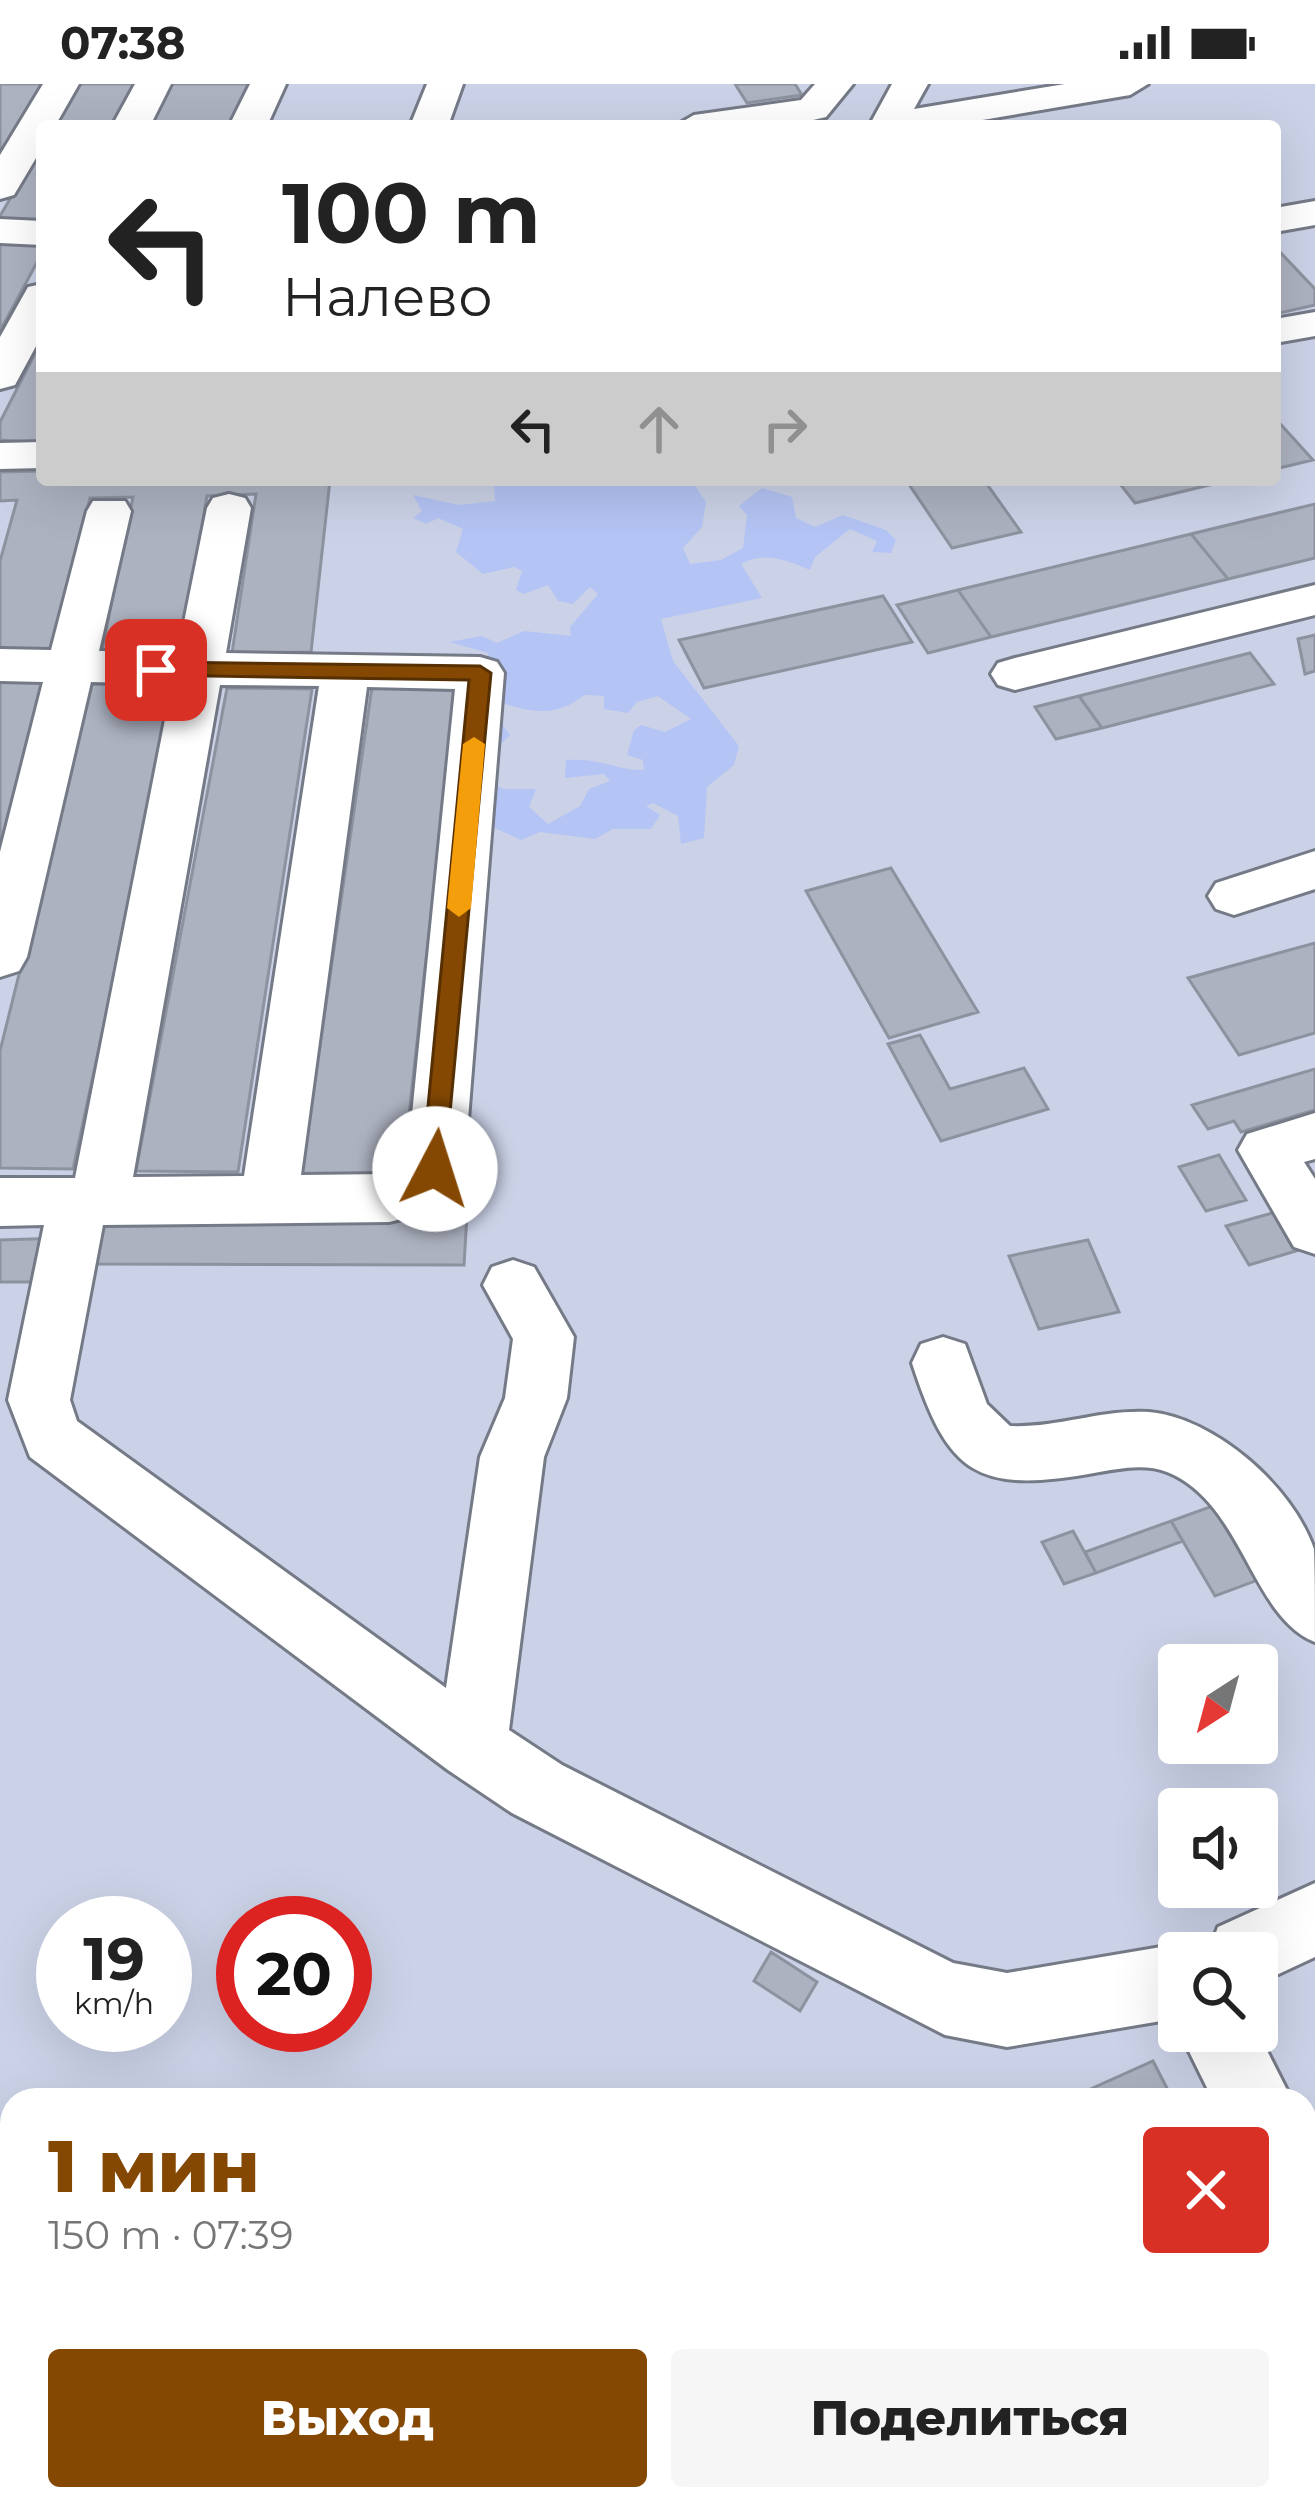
<!DOCTYPE html>
<html lang="ru">
<meta charset="utf-8">
<style>
:root{--surface:#fff;--page:#f6f6f6;--text:#222;--muted:#767676;--accent:#844803}
body{margin:0;font-family:Montserrat,sans-serif;background:var(--page);color:var(--text);height:100vh;display:flex;flex-direction:column;font-size:45px;white-space:nowrap}
*{box-sizing:border-box;margin:0}
p{font-size:39px;color:var(--muted)}
.icon{flex:none;width:66px;height:66px;fill:none;stroke:currentColor;stroke-width:2;stroke-linecap:round;stroke-linejoin:round}
.map{position:relative;flex:1;overflow:hidden}
.drawer{position:absolute;left:0px;top:2004px;width:1317px;height:423px;display:flex;flex-direction:column;background:var(--surface);border-radius:36px 36px 0 0;box-shadow:0 12px 48px #0002}
.drawer>*{flex:none}
.guide{position:absolute;left:36px;top:36px;width:1245px;height:366px;border-radius:12px;box-shadow:0 12px 48px #0002;background:#fff;color:var(--text);overflow:hidden}
.needle{width:78px;rotate:216deg}
.controls{position:absolute;left:1158px;top:1560px;display:grid;gap:24px}
.controls a{display:grid;place-items:center;width:120px;height:120px;border-radius:12px;background:var(--surface);box-shadow:0 12px 48px #0002;font-size:60px}
.speed{position:absolute;left:36px;top:1812px;display:flex;gap:24px;font-size:60px;font-weight:700;text-align:center}
.speed>*{display:grid;place-content:center;width:156px;height:156px;border-radius:50%;background:var(--surface);box-shadow:0 12px 48px #0002;line-height:1}
.speed small{font-size:30px;font-weight:400}
.speed .limit{border:18px solid #d22;background:#fff;color:#111}
.pin{position:absolute;display:grid;place-items:center;width:102px;height:102px;color:#fff;margin:-51px;border-radius:24px;box-shadow:0 6px 18px #0006}
.me{position:absolute;width:132px;margin:-66px;rotate:5deg;stroke-linejoin:round;filter:drop-shadow(0 0 9px #0008)}
.turn{display:flex;align-items:center;gap:42px;height:252px;padding:0 48px;font-size:54px}
.turn .icon{width:156px;height:156px;stroke-width:2.5}
.turn b{display:block;font-size:84px;line-height:102px}
.lanes{display:flex;align-items:center;height:114px;padding:0 48px;background:#0003;justify-content:center;gap:60px;direction:ltr}
.lanes .off{opacity:.35}
.round{display:grid;place-items:center;flex:none;width:126px;height:126px;border-radius:12px;background:var(--page)}
.headline{display:flex;align-items:center;justify-content:space-between;height:204px;padding:0 48px}
h1{font-size:72px;font-weight:800;line-height:90px;color:var(--accent)}
.cta{display:flex;gap:24px;margin-top:auto;padding:24px 48px}
.cta a{flex:1;height:138px;border-radius:12px;background:var(--accent);color:#fff;font-size:48px;font-weight:800;line-height:138px;text-align:center}
.cta a+a{background:var(--page);color:var(--text)}
.status{display:flex;justify-content:space-between;align-items:center;height:84px;padding:0 60px;background:var(--surface);direction:ltr}
.status svg{height:33px;fill:currentColor}
.map>svg:first-child{display:block}
</style>
<div class="status"><b>07:38</b><svg viewBox="0 0 49 12"><path d="M0 12V9h3v3zM5 12V6h3v6zM10 12V3h3v9zM15 12V0h3v12zM26 1h20v11H26zM47 4h2v5h-2z"/></svg></div>
<div class="map">
<svg width="1315" height="2426" viewBox="0 0 1315 2426">
<rect width="100%" height="100%" fill="#dadfee"/>
<path fill="#cbd2e7" fill-rule="evenodd" d="M 0,0 L 1315,0 L 1315,2426 L 0,2426 ZM 42,42 L 1275,42 L 1275,396 L 42,396 ZM 1179,1581 L 1257,1581 L 1257,1659 L 1179,1659 ZM 1179,1725 L 1257,1725 L 1257,1803 L 1179,1803 ZM 63,1839 L 165,1839 L 165,1941 L 63,1941 ZM 243,1839 L 345,1839 L 345,1941 L 243,1941 ZM 1179,1869 L 1257,1869 L 1257,1947 L 1179,1947 ZM 12,2016 L 1305,2016 L 1305,2415 L 12,2415 Z"/>
<path fill="#b4c4f4" d="M 494,396 L 691,396 L 706,418 L 702,443 L 683,464 L 690,480 L 721,476 L 743,464 L 747,431 L 739,422 L 762,404 L 792,413 L 796,434 L 815,443 L 843,431 L 886,446 L 896,456 L 891,469 L 872,468 L 877,457 L 850,445 L 815,473 L 810,486 C 786,476 764,467 741,480 L 762,514 L 661,535 L 673,577 L 739,662 L 734,681 L 707,703 L 704,754 L 681,760 L 678,732 L 653,719 L 646,722 L 660,731 L 651,745 L 613,745 L 595,755 L 540,748 L 521,756 L 486,740 L 487,696 L 504,705 L 536,705 L 529,723 L 548,740 L 580,722 L 589,705 L 610,697 L 604,690 L 565,694 L 566,676 C 603,674 614,686 644,686 L 643,676 L 627,671 L 634,646 L 641,641 L 665,648 L 691,635 L 658,612 L 637,618 L 628,629 L 604,625 L 604,612 L 584,611 C 560,632 531,630 503,619 L 499,636 L 510,651 L 495,666 L 480,587 L 489,569 L 449,558 L 482,552 L 497,559 L 524,547 L 571,552 L 570,543 L 598,510 L 590,503 L 573,520 L 558,517 L 548,501 L 524,510 L 516,506 L 522,487 L 514,483 L 483,490 L 456,468 L 463,445 L 438,434 L 426,440 L 413,434 L 422,427 L 413,411 L 459,421 L 495,417 Z"/>
<path fill="#adb2c0" stroke="#8d929f" stroke-width="3" d="M 0,0 L 46,0 L 0,74 Z
M 77,0 L 138,0 L 115,42 L 53,42 Z
M 172,0 L 253,0 L 233,42 L 150,42 Z
M 735,0 L 795,0 L 802,11 L 747,19 Z
M 42,60 L 42,139 L 0,135 L 0,132 Z
M 0,155 L 42,158 L 42,169 L 0,247 Z
M 1279,167 L 1315,205 L 1315,221 L 1275,230 Z
M 42,256 L 42,359 L 0,356 L 0,338 Z
M 1275,334 L 1313,376 L 1275,385 Z
M 42,387 L 42,396 L 330,396 L 311,568 L 232,569 L 256,410 L 207,412 L 181,565 L 102,566 L 133,413 L 90,414 L 53,565 L 0,566 L 0,477 L 17,416 L 0,417 L 0,388 Z
M 906,396 L 984,396 L 1021,448 L 952,464 Z
M 1117,396 L 1230,396 L 1135,419 Z
M 1315,420 L 1315,474 L 1228,495 L 1191,450 Z
M 1191,450 L 1228,495 L 991,553 L 958,506 Z
M 958,506 L 991,553 L 928,569 L 897,521 Z
M 883,512 L 912,558 L 704,604 L 679,556 Z
M 1315,551 L 1315,587 L 1305,590 L 1298,555 Z
M 1250,569 L 1274,600 L 1102,644 L 1079,612 Z
M 0,589 L 48,590 L 0,772 Z
M 91,600 L 177,601 L 73,1085 L 0,1084 L 0,967 Z
M 372,603 L 456,604 L 402,1094 L 301,1092 Z
M 227,604 L 312,605 L 238,1088 L 136,1087 Z
M 1079,612 L 1102,644 L 1056,655 L 1035,623 Z
M 891,784 L 978,928 L 889,954 L 806,807 Z
M 1315,859 L 1315,949 L 1239,971 L 1188,894 Z
M 920,951 L 950,1005 L 1024,984 L 1048,1025 L 941,1057 L 888,960 Z
M 1315,985 L 1315,1026 L 1241,1048 L 1234,1037 L 1208,1045 L 1192,1021 Z
M 1219,1071 L 1246,1116 L 1206,1127 L 1179,1083 Z
M 1276,1128 L 1299,1166 L 1249,1181 L 1226,1142 Z
M 104,1131 L 467,1131 L 464,1181 L 95,1180 Z
M 60,1154 L 52,1198 L 0,1198 L 0,1156 Z
M 1088,1156 L 1119,1228 L 1039,1245 L 1009,1172 Z
M 1229,1416 L 1274,1490 L 1215,1512 L 1171,1437 Z
M 1171,1437 L 1183,1457 L 1096,1489 L 1085,1468 Z
M 1073,1447 L 1096,1489 L 1064,1500 L 1042,1458 Z
M 771,1868 L 817,1898 L 800,1927 L 754,1897 Z
M 1153,1977 L 1173,2016 L 1066,2016 Z
M 1305,2293 L 1315,2312 L 1315,2401 L 1305,2406 Z
M 995,2415 L 1287,2415 L 1266,2426 L 972,2426 Z"/>
<g fill="none" stroke-linecap="round" stroke-linejoin="round">
<defs>
<path id="minor" d="M 43,0 L 79,0 L 55,42 L 42,42 L 42,64 L 14,111 L 0,115 L 0,71 Z
M 135,0 L 171,0 L 150,42 L 112,42 Z
M 250,0 L 286,0 L 267,42 L 229,42 Z
M 427,0 L 463,0 L 448,42 L 410,42 Z
M 815,0 L 853,0 L 826,33 L 813,36 L 675,42 L 694,31 L 801,16 Z
M 892,0 L 928,0 L 914,25 L 1065,0 L 1148,0 L 1130,11 L 947,42 L 869,42 Z
M 1315,117 L 1315,141 L 1275,148 L 1275,124 Z
M 0,135 L 42,137 L 42,161 L 0,159 Z
M 42,200 L 42,251 L 15,301 L 0,305 L 0,253 L 28,203 Z
M 1315,228 L 1315,252 L 1275,259 L 1275,235 Z
M 42,358 L 42,384 L 0,385 L 0,359 Z
M 229,410 L 245,414 L 251,424 L 226,569 L 480,573 L 497,578 L 504,589 L 464,1085 L 439,1126 L 389,1138 L 103,1141 L 70,1316 L 77,1337 L 446,1604 L 480,1373 L 505,1314 L 513,1255 L 483,1201 L 492,1183 L 513,1176 L 534,1183 L 574,1253 L 567,1314 L 544,1373 L 509,1646 L 562,1681 L 953,1879 L 1007,1889 L 1179,1860 L 1200,1869 L 1179,1869 L 1179,1934 L 1007,1963 L 945,1951 L 512,1729 L 448,1686 L 30,1373 L 8,1316 L 44,1141 L 0,1142 L 0,1094 L 75,1094 L 172,600 L 91,598 L 27,873 L 19,887 L 0,893 L 0,768 L 43,598 L 0,597 L 0,565 L 51,566 L 87,427 L 93,417 L 125,417 L 131,427 L 99,567 L 178,568 L 207,424 L 213,414 ZM 220,601 L 319,602 L 244,1092 L 133,1093 ZM 367,603 L 455,605 L 407,1080 L 401,1088 L 389,1090 L 301,1091 Z
M 1315,501 L 1315,531 L 1015,606 L 998,601 L 991,590 L 998,579 L 1015,574 Z
M 1315,767 L 1315,805 L 1234,831 L 1216,825 L 1208,812 L 1216,799 Z
M 1315,1029 L 1315,1075 L 1304,1078 L 1315,1095 L 1315,1170 L 1294,1163 L 1238,1066 L 1247,1050 Z
M 943,1253 L 965,1260 L 987,1320 L 1010,1342 C 1057,1344 1102,1325 1149,1328 C 1215,1334 1292,1402 1314,1465 C 1315,1490 1315,1531 1315,1558 C 1251,1533 1243,1418 1167,1388 C 1144,1379 1117,1385 1094,1389 C 976,1410 948,1390 912,1279 L 921,1260 Z
M 1315,1799 L 1315,1873 L 1257,1900 L 1257,1869 L 1208,1869 L 1218,1843 Z
M 1179,1947 L 1257,1947 L 1292,2016 L 1213,2016 Z
M 1305,2071 L 1315,2075 L 1315,2167 L 1305,2163 Z
M 295,2415 L 381,2415 L 376,2426 L 290,2426 Z"/>
</defs>
<use href="#minor" stroke="#757a87" stroke-width="6"/>
<use href="#minor" fill="#fff" fill-rule="evenodd"/>
</g>
<path fill="#844803" stroke="#562f02" stroke-width="3" d="M 156,578 L 480,582 L 491,589 L 444,1093 L 435,1096 L 422,1085 L 469,596 L 149,591 L 145,586 Z"/>
<path fill="#f59e0b" d="M 474,653 L 485,660 L 471,824 L 459,833 L 447,824 L 463,660 Z"/>
</svg>
<div class="controls">
<a><svg class="needle" viewBox="-14 -14 28 28"><path d="M0-13l5 13h-10z" fill="#e53935"/><path d="M0 13l5-13h-10z" fill="#767676"/></svg></a>
<a><svg class="icon" aria-label="sound" viewBox="0 0 24 24"><path d="M4 9h4l5-4v14l-5-4H4zM17 9q2 3 0 6"/></svg></a>
<a><svg class="icon" aria-label="search" viewBox="0 0 24 24"><circle cx="10" cy="10" r="6"/><path d="M15 15l6 6"/></svg></a>
</div>
<div class="speed"><div>19<small>km/h</small></div><div class="limit">20</div></div>
<div class="pin" style="left:156px;top:586px;background:#d93025"><svg class="icon" aria-label="arrive" viewBox="0 0 24 24"><path d="M6 21V4h12l-3 4 3 4H6"/></svg></div>
<svg class="me" style="left:435px;top:1085px" viewBox="-20 -20 40 40"><circle r="19" fill="#fff"/><path d="M0-13L10 11 0 6-10 11z" fill="#844803"/></svg>
<div class="guide">
<div class="turn"><svg class="icon" aria-label="left" viewBox="0 0 24 24"><path d="M17 20v-9H6M10 6l-5 5 5 5"/></svg><div><b>100 m</b>Налево</div></div>
<div class="lanes"><svg class="icon" aria-label="left" viewBox="0 0 24 24"><path d="M17 20v-9H6M10 6l-5 5 5 5"/></svg><svg class="icon off" aria-label="ahead" viewBox="0 0 24 24"><path d="M12 20V5M6 11l6-6 6 6"/></svg><svg class="icon off" aria-label="right" viewBox="0 0 24 24"><path d="M7 20v-9h11M14 6l5 5-5 5"/></svg></div>
</div>
<section class="drawer">
<div class="headline"><div><h1>1 мин</h1><p>150 m · 07:39</p></div><a class="round" style="background:#d93025;color:#fff"><svg class="icon" aria-label="close" viewBox="0 0 24 24"><path d="M6 6l12 12M18 6L6 18"/></svg></a></div>
<div class="cta"><a>Выход</a><a>Поделиться</a></div>
</section>
</div>
